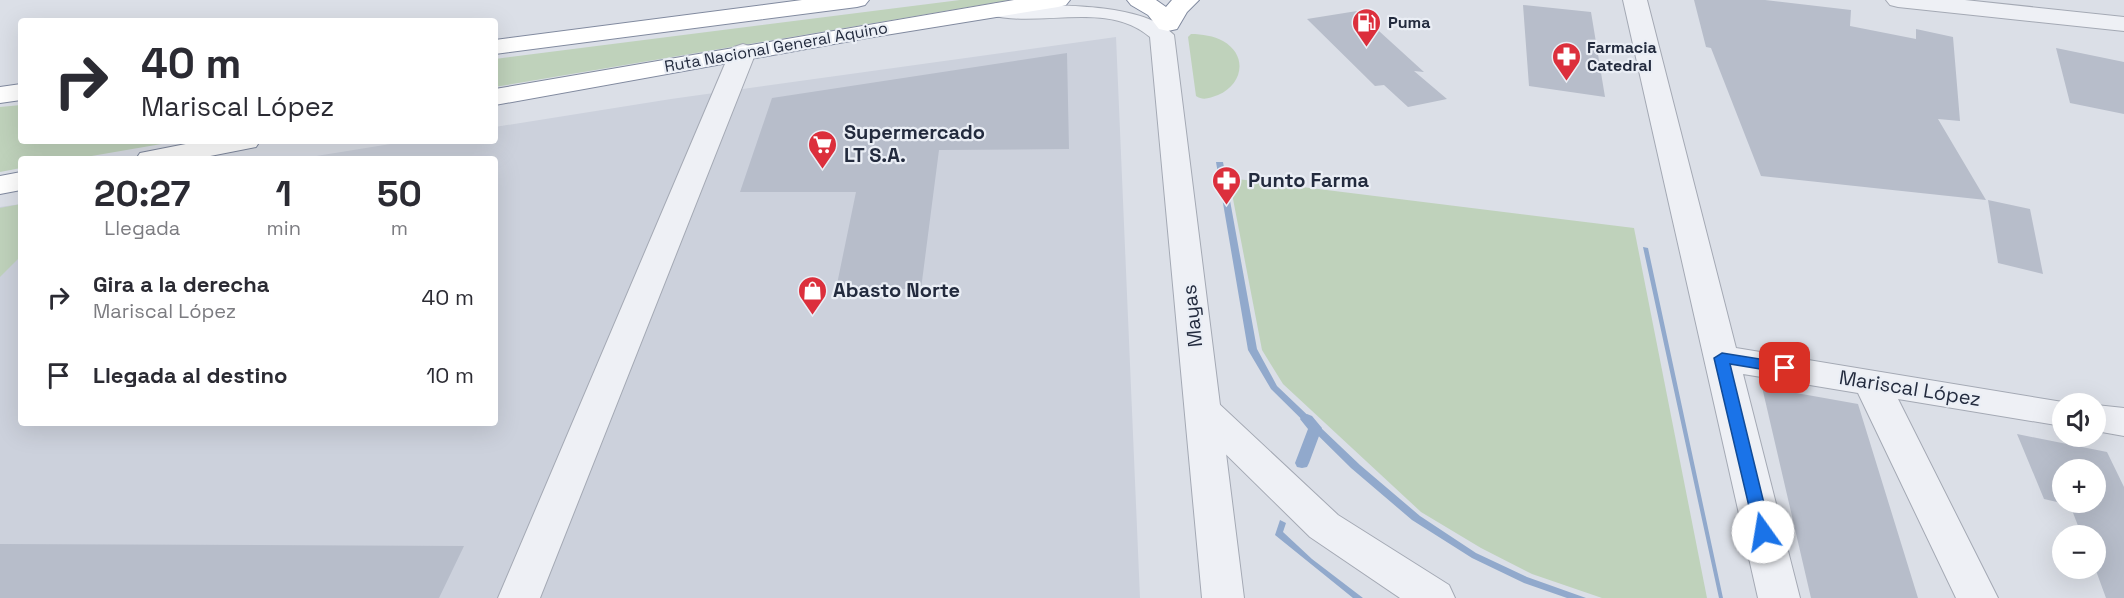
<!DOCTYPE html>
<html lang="es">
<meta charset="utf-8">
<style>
:root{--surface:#fff;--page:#f7f7f7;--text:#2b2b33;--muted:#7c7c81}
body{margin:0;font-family:"Space Grotesk",sans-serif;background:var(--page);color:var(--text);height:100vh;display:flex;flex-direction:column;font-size:22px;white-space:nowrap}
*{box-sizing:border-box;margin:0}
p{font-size:20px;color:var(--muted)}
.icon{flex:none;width:33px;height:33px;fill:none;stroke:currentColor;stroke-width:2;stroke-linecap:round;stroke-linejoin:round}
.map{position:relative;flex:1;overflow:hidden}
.side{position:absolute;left:18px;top:156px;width:480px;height:270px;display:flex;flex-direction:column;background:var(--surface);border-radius:6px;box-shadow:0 6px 24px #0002}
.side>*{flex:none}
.hud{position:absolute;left:18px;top:18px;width:480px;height:126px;border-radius:6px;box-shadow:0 6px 24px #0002;background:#fff;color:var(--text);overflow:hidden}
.tools{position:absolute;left:2052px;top:393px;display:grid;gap:12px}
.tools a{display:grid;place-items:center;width:54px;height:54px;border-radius:50%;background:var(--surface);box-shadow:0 6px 24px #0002;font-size:30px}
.pin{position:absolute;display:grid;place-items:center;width:51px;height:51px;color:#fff;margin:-26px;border-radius:12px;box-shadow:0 3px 9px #0006}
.me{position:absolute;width:66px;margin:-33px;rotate:347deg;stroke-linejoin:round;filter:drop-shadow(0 0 4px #0008)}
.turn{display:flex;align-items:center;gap:21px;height:126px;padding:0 24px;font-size:27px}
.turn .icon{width:78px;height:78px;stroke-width:2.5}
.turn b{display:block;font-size:42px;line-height:51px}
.eta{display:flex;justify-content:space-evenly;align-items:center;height:102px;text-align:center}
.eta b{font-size:36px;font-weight:800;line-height:42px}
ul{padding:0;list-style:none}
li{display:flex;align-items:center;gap:18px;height:78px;padding:0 24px}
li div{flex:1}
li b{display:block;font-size:22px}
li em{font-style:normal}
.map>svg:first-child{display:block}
</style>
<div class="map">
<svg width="2124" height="598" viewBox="0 0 2124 598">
<rect width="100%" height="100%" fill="#dbdfe7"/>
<path fill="#ccd1dc" d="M 1116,37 L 1140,598 L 0,598 L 0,207 L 21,204 L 21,423 L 495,423 L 495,159 L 298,159 L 409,141 L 495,141 L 495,127 L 671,99 Z"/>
<path fill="#bfd2bb" d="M 960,0 L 1010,0 L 495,87 L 495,59 Z
M 1191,34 C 1202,34 1214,36 1223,41 C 1249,56 1242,85 1218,95 C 1210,98 1203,101 1196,96 L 1188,37 Z
M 21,105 L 21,141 L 179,141 L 74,159 L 21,159 L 21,168 L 0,172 L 0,107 Z
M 1229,178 L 1634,228 L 1707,598 L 1602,598 L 1532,574 L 1481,548 L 1421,512 L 1283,384 L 1262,350 Z
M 21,204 L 21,256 L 0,277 L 0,208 Z"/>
<path fill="#91a9cc" d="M 1216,162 L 1223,162 L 1257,349 L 1277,386 L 1360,465 L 1420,516 L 1476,553 L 1527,577 L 1586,598 L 1567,598 L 1524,583 L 1472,558 L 1412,520 L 1351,468 L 1271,389 L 1248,350 Z
M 1643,247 L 1648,248 L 1723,598 L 1719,598 Z
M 1280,520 L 1286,523 L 1283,532 L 1312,559 L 1363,598 L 1353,598 L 1275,535 Z"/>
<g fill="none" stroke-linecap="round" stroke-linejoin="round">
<path fill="#91a9cc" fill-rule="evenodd" d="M 1307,414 L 1312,416 L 1322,428 L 1309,463 L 1307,467 L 1302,468 L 1297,467 L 1295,463 L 1308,429 L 1300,419 L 1302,416 Z"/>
</g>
<path fill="#b7bdca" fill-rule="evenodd" d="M 1694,0 L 1765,0 L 1851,10 L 1850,26 L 1916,39 L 1916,29 L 1953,37 L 1960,121 L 1938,119 L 1986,200 L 1761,176 L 1711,48 L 1706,47 Z
M 1523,5 L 1591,12 L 1605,97 L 1529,86 Z
M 1357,11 L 1424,72 L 1414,71 L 1447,99 L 1408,107 L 1384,85 L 1375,86 L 1307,19 Z
M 2056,48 L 2124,62 L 2124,114 L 2070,103 Z
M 1067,53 L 1069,149 L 939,150 L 921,289 L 836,289 L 856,192 L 740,192 L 772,98 Z
M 1988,200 L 2030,209 L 2043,274 L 1998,263 Z
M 1762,387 L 1858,404 L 1918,598 L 1811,598 Z
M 2017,434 L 2107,452 L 2124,487 L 2124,598 L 2106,598 L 2095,568 L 2096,536 L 2082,536 L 2070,505 L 2044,499 ZM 2062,470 L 2096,470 L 2096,502 L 2062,502 Z
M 0,544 L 464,546 L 439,598 L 0,598 Z"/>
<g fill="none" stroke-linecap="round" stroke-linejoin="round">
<defs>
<path id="minor" d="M 1623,0 L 1647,0 L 1736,348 L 2075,404 L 2062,404 L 2062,426 L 1898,399 L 1998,598 L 1956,598 L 1858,393 L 1743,374 L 1800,598 L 1758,598 Z
M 1886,0 L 1965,0 L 2124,17 L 2124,31 L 1898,7 L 1890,5 Z
M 743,44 L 752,47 L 756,52 L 540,598 L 498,598 L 730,52 L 734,47 Z
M 1203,397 L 1216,401 L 1338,515 L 1449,585 L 1455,598 L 1400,598 L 1310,537 L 1190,419 L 1185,410 L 1190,401 Z
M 2096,405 L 2124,408 L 2124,436 L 2096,431 Z"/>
<path id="tertiary" d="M 998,3 C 1049,7 1141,0 1174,35 L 1244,598 L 1202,598 L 1150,37 C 1107,0 1041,28 990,15 L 986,10 L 990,5 Z"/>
<path id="motorway" d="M 802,0 L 869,0 L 865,5 L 857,7 L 495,54 L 495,40 Z
M 1014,0 L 1070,0 L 1066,5 L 1058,7 L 867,38 L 495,105 L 495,89 Z
M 1127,0 L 1156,0 L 1166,7 L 1172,0 L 1199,0 L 1187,12 L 1177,29 L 1168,31 L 1159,29 L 1148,15 L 1131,5 Z
M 21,84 L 21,100 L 0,103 L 0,87 Z
M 201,141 L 260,141 L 256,147 L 195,159 L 136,159 L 140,153 Z
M 21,172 L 21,190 L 0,194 L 0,176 Z"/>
</defs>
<use href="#minor" stroke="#a4a9b4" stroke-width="2"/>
<use href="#tertiary" stroke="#a4a9b4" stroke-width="2"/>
<use href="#motorway" stroke="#818a9f" stroke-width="2"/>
<use href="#minor" fill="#eef0f5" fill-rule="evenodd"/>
<use href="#tertiary" fill="#eef0f5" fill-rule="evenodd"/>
<use href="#motorway" fill="#fff" fill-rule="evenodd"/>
</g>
<path fill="#1a73e8" stroke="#114b97" stroke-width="1.5" d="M 1722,353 L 1785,363 L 1793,368 L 1785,373 L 1730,364 L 1771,532 L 1769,537 L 1763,539 L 1757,537 L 1755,532 L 1714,358 Z"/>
<defs>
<symbol id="fuel-pin" viewBox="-11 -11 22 30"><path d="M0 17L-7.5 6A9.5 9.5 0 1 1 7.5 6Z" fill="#dc2f3c" stroke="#eaeef5"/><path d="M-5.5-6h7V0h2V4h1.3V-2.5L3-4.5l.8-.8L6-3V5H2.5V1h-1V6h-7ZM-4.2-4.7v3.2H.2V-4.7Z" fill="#fff"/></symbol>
<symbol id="pharmacy-pin" viewBox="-11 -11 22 30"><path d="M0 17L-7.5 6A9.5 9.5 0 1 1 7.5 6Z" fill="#dc2f3c" stroke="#eaeef5"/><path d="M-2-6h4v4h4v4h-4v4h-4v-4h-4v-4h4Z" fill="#fff"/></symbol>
<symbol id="supermarket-pin" viewBox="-11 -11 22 30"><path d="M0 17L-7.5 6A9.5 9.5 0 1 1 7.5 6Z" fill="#dc2f3c" stroke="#eaeef5"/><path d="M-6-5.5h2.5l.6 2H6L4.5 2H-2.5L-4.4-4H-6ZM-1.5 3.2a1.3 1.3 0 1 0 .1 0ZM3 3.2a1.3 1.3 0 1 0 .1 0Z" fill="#fff"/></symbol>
<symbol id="shop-pin" viewBox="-11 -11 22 30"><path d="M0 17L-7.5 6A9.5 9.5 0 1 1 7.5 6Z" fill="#dc2f3c" stroke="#eaeef5"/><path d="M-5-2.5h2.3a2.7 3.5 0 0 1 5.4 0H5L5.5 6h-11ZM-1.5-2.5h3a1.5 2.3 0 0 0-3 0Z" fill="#fff"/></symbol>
</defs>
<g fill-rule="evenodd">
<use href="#fuel-pin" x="1350" y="6" width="33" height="45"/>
<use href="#pharmacy-pin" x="1550" y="40" width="33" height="45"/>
<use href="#supermarket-pin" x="806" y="128" width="33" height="45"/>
<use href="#pharmacy-pin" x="1210" y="164" width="33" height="45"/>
<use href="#shop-pin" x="796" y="274" width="33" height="45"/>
</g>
<g text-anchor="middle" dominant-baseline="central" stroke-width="4.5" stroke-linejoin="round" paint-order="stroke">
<g font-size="16" font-weight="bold" fill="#232b3e" stroke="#eaeef5" text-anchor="start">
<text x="1388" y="22">Puma</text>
<text x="1587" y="47">Farmacia<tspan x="1587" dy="18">Catedral</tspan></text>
</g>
<g font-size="16" fill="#232b3e" stroke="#eaeef5">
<text transform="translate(776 47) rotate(-10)">Ruta Nacional General Aquino</text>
</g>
<g font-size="20" font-weight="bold" fill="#232b3e" stroke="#eaeef5" text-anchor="start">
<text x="844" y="132">Supermercado<tspan x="844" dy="23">LT S.A.</tspan></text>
<text x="1248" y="180">Punto Farma</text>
<text x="833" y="290">Abasto Norte</text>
</g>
<g font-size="20" fill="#232b3e" stroke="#eaeef5">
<text transform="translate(1192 316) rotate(-96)">Mayas</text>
<text transform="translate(1910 388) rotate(9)">Mariscal López</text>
</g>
</g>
</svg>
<div class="tools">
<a><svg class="icon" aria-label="sound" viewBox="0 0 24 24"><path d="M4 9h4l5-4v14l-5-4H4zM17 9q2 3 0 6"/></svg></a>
<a>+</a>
<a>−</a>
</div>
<div class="pin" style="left:1785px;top:368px;background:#d93025"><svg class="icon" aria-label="arrive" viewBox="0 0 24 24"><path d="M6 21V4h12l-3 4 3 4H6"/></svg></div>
<svg class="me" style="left:1763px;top:532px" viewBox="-20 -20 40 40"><circle r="19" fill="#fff"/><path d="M0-13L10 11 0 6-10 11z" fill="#1a73e8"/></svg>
<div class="hud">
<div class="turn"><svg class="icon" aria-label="right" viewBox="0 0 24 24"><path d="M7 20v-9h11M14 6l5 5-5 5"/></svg><div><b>40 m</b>Mariscal López</div></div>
</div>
<section class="side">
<div class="eta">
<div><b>20:27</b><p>Llegada</p></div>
<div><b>1</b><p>min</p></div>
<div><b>50</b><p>m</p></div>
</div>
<ul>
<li><svg class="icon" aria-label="right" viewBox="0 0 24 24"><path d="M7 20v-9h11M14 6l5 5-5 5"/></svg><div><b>Gira a la derecha</b><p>Mariscal López</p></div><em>40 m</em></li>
<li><svg class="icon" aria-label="arrive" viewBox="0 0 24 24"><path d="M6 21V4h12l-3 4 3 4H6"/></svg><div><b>Llegada al destino</b></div><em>10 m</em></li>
</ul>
</section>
</div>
